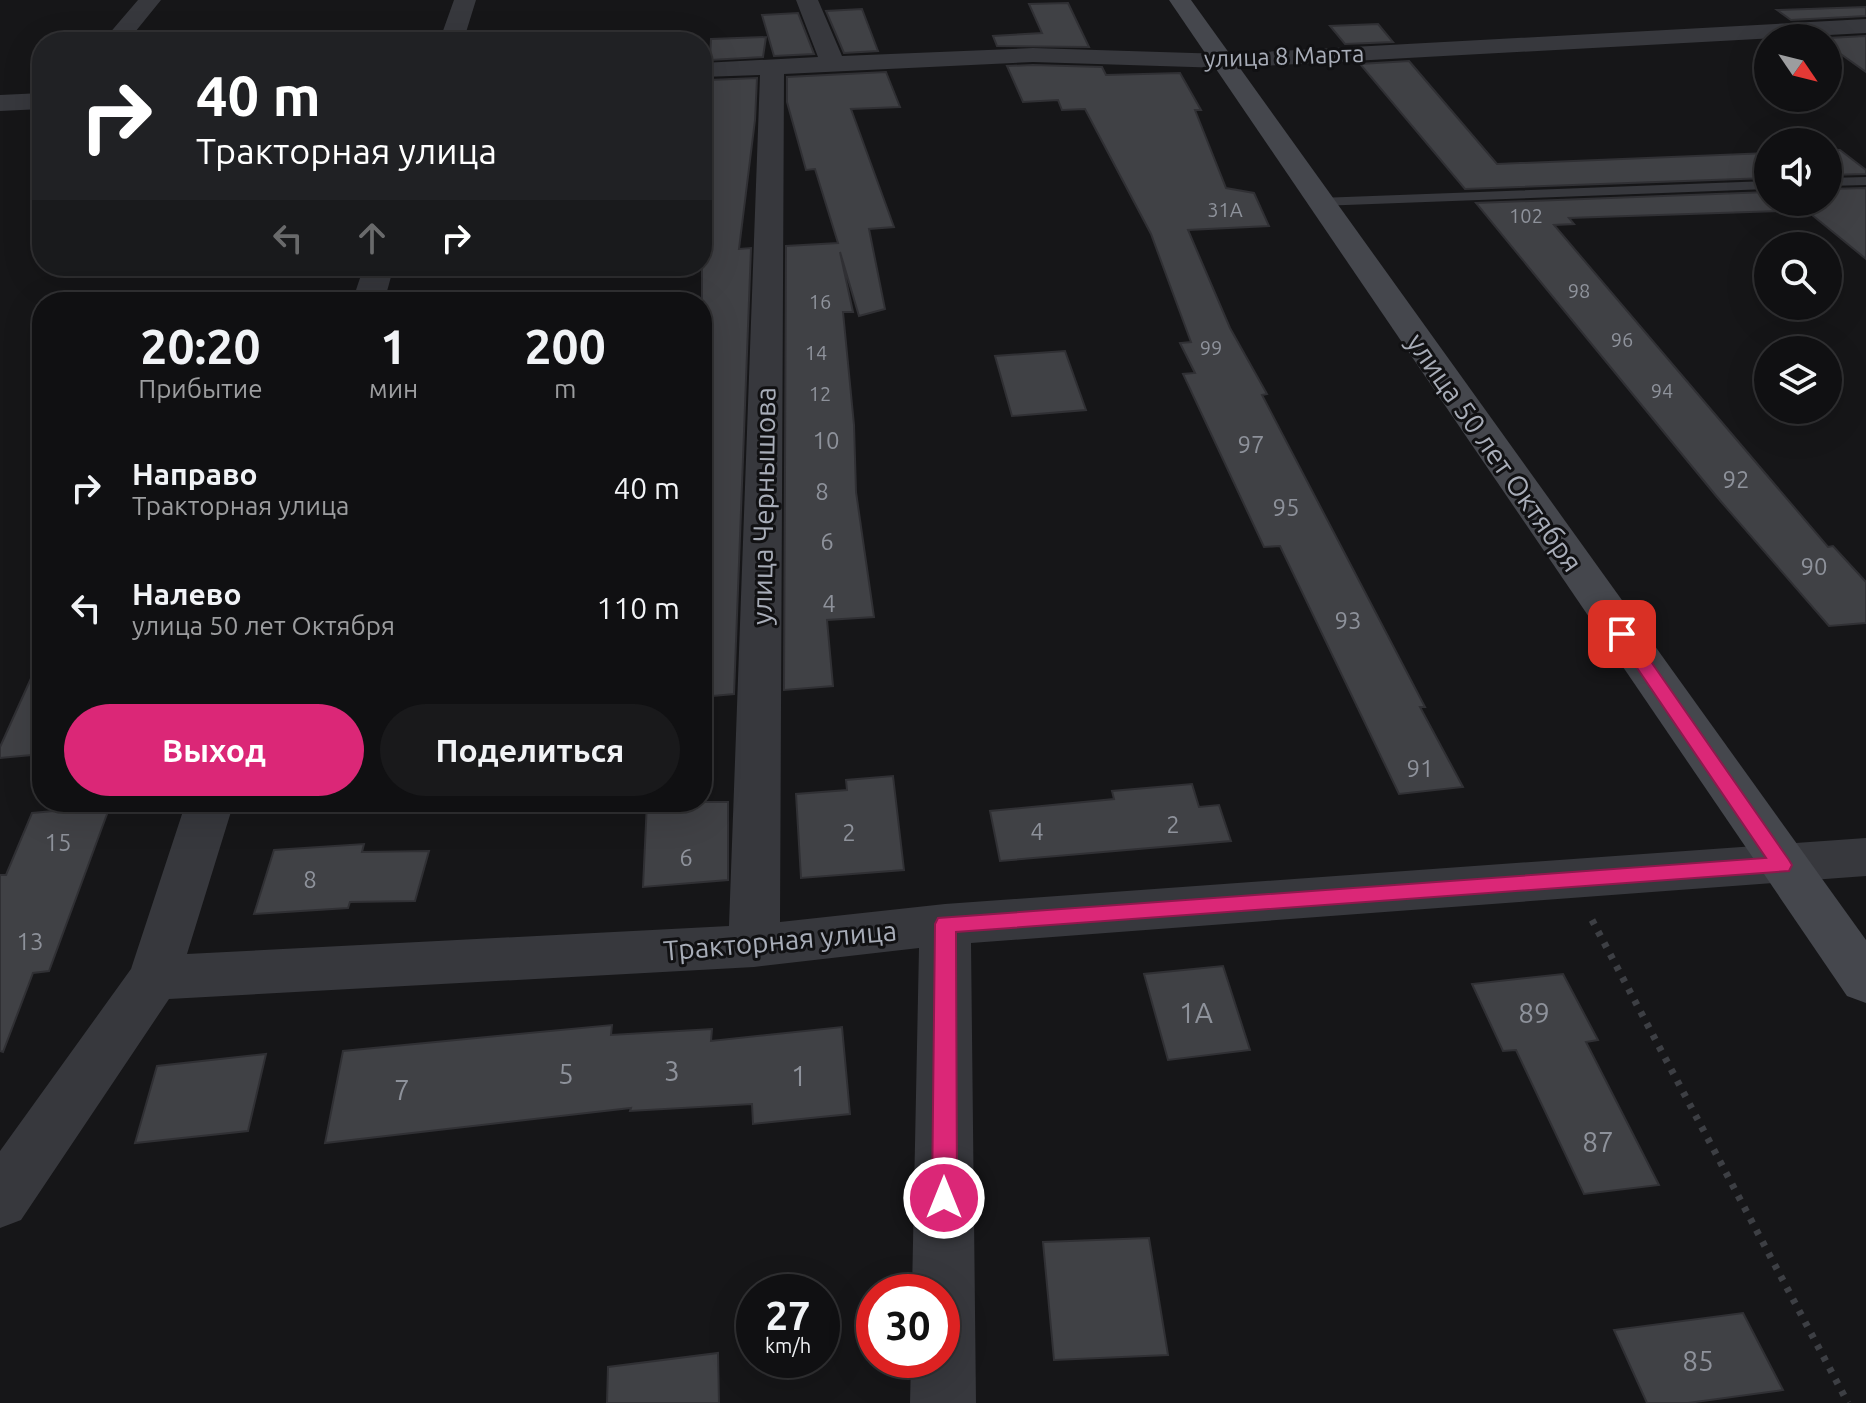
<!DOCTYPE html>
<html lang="ru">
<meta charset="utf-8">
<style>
:root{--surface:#101012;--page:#19191b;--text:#f1f3f6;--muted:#9c9d9f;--line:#303032;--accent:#db2777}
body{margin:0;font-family:Ubuntu,sans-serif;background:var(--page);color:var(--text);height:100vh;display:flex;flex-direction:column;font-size:30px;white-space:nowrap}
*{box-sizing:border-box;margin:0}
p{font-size:26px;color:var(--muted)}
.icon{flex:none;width:44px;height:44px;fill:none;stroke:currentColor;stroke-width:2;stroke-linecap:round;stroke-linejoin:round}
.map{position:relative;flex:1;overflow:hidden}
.details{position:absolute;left:32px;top:292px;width:680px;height:520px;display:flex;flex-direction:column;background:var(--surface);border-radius:32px;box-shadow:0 8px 32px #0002,0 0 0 2px var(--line)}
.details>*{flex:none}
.hud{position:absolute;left:32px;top:32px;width:680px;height:244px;border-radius:32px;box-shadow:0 8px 32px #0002,0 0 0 2px var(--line);background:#202124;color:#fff;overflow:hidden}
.needle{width:52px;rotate:125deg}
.controls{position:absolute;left:1754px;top:24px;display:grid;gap:16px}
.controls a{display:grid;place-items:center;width:88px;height:88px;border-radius:50%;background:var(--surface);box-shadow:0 8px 32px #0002,0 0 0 2px var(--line);font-size:40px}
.speed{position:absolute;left:736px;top:1274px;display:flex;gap:16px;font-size:40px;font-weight:700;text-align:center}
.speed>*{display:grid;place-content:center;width:104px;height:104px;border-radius:50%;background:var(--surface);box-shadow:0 8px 32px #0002,0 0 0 2px var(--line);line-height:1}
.speed small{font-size:20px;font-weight:400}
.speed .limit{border:12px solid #d22;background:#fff;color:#111}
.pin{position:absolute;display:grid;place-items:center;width:68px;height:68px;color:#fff;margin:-34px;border-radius:16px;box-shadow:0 4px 12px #0006}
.me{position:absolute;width:88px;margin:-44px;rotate:0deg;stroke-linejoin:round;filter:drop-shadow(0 0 6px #0008)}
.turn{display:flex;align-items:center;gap:28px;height:168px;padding:0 32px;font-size:36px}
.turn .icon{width:104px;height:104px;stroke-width:2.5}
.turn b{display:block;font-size:56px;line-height:68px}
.lanes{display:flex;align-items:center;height:76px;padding:0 32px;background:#0003;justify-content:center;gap:40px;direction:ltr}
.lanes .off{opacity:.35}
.eta{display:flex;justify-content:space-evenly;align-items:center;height:136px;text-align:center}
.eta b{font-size:48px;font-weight:700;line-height:56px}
.primary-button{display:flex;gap:16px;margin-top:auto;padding:16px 32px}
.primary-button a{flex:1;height:92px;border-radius:48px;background:var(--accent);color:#fff;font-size:32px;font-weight:700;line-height:92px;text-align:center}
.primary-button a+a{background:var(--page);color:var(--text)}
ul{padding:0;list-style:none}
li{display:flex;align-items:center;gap:24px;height:120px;padding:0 32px}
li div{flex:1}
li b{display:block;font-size:30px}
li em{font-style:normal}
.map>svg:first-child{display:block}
</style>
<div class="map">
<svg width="1866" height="1403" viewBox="0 0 1866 1403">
<rect width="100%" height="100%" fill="#161618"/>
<path fill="#404145" stroke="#303034" stroke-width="2" d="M 1068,3 L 1089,47 L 997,46 L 993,36 L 1042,33 L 1029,4 Z
M 1866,7 L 1866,16 L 1791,20 L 1777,10 Z
M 862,9 L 878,51 L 844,53 L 826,11 Z
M 798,13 L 814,54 L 774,56 L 762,15 Z
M 1378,24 L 1393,42 L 1345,44 L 1330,26 Z
M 1866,36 L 1866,72 L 1828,45 L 1828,38 Z
M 766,37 L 763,57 L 710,60 L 711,39 Z
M 1409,61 L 1497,164 L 1768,153 L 1768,178 L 1465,189 L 1360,64 Z
M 1033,65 L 1102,67 L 1106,75 L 1180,73 L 1201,110 L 1195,110 L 1226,188 L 1254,193 L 1269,226 L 1188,230 L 1230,328 L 1267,394 L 1262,395 L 1425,707 L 1420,707 L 1463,787 L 1399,794 L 1280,546 L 1264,547 L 1183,374 L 1195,373 L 1180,343 L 1191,342 L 1151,234 L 1085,109 L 1062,110 L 1058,100 L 1023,102 L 1007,66 Z
M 886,72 L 900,107 L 851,109 L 894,227 L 869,229 L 885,309 L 859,316 L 840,252 L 853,312 L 843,312 L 854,425 L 856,492 L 874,617 L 827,620 L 833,686 L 784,690 L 786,246 L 838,243 L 815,169 L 806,170 L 787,102 L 787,77 Z
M 757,78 L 755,120 L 739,249 L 751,248 L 734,694 L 702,697 L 702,144 L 705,144 L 709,80 Z
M 1828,150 L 1840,150 L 1866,170 L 1866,174 L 1828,175 Z
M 1866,188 L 1866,259 L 1806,210 L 1569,218 L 1574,224 L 1554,225 L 1828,547 L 1833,546 L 1866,582 L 1866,623 L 1829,626 L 1717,497 L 1476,203 L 1768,192 L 1768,202 L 1828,202 L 1828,189 Z
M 1065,351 L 1086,410 L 1012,416 L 995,356 Z
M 42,654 L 42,754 L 0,758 L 0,747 Z
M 893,776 L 904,870 L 801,878 L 796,794 L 847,790 L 846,780 Z
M 1192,784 L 1199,807 L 1219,805 L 1231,841 L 1000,861 L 990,811 L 1114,799 L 1112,791 Z
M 647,802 L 728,802 L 728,880 L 643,887 Z
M 110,806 L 49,971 L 33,973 L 3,1052 L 0,1051 L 0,875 L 6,875 L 32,813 Z
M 364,844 L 362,852 L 429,851 L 415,901 L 350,902 L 348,908 L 254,914 L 274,850 Z
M 1223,966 L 1250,1050 L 1168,1060 L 1144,974 Z
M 1563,974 L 1598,1040 L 1586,1042 L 1659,1185 L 1584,1194 L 1516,1050 L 1503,1051 L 1472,984 Z
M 612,1025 L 611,1035 L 712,1029 L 711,1041 L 842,1027 L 850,1114 L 753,1124 L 752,1104 L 630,1111 L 631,1108 L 325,1143 L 343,1051 Z
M 266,1054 L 248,1131 L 135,1143 L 157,1066 Z
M 1149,1238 L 1168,1355 L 1054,1360 L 1043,1242 Z
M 1743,1313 L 1783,1390 L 1688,1403 L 1647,1403 L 1614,1330 Z
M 718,1353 L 719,1403 L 607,1403 L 608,1367 Z"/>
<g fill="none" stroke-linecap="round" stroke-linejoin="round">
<path stroke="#3d3f44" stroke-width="7" stroke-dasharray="5 8" stroke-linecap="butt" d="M 1592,920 L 1848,1403"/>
<path fill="#37383d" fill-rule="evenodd" d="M 1866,177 L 1866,185 L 1828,186 L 1828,178 Z
M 1768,181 L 1768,189 L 1319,206 L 1312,202 L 1319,198 Z"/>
<path fill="#37383d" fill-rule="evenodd" d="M 138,0 L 161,0 L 127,42 L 102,42 Z
M 454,0 L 476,0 L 463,42 L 439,42 Z
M 796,0 L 818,0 L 842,56 L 1033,48 L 1224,54 L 1866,19 L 1866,33 L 1224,68 L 1033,62 L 784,74 L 780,922 L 945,904 L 1866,838 L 1866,876 L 971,943 L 976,1403 L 910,1403 L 911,1360 L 942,1360 L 942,1292 L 912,1292 L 919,948 L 754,967 L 169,999 L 21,1220 L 0,1228 L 0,1151 L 131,969 L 186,802 L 234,802 L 187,954 L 729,926 L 760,75 L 702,77 L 702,63 L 818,57 Z
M 42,93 L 42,109 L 0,111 L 0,95 Z
M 364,266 L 394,266 L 384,302 L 352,302 Z"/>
<path fill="#45474d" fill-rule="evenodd" d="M 1169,0 L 1191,0 L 1866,940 L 1866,1003 L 1847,996 Z"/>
</g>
<path fill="#db2777" stroke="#8e194d" stroke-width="2" d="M 1622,628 L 1629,630 L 1789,860 L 1792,865 L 1789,871 L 956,932 L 957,1198 L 953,1206 L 944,1210 L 936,1206 L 932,1198 L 935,924 L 938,918 L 1766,858 L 1614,634 Z"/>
<g text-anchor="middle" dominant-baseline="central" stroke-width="6" stroke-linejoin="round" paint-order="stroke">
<g font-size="20" fill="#8e929b">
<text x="1225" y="209">31А</text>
<text x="1526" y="215">102</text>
<text x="1579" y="290">98</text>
<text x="820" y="301">16</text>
<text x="1622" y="339">96</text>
<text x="1211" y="347">99</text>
<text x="816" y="352">14</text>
<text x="1662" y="390">94</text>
<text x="820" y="393">12</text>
</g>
<g font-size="24" fill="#a8adb8" stroke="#111113">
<text transform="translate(1284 56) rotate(-2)">улица 8 Марта</text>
</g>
<g font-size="24" fill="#8e929b">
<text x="826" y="440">10</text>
<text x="1251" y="444">97</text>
<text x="1736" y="479">92</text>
<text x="822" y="491">8</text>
<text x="1286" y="507">95</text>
<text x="827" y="541">6</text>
<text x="1814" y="566">90</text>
<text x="829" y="603">4</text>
<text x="1348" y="620">93</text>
<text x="1420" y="768">91</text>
<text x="1173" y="824">2</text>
<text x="1037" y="831">4</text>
<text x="849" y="832">2</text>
<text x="58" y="842">15</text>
<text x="686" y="857">6</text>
<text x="310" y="879">8</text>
<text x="30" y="941">13</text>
</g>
<g font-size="28" fill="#a8adb8" stroke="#111113">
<text transform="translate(1495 452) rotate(55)">улица 50 лет Октября</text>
<text transform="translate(763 506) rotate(-89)">улица Чернышова</text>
<text transform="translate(780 940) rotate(-5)">Тракторная улица</text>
</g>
<g font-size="28" fill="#8e929b">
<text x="1196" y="1012">1А</text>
<text x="1534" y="1012">89</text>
<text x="672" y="1070">3</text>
<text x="566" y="1073">5</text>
<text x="799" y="1075">1</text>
<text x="402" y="1089">7</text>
<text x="1598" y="1141">87</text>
<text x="1698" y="1360">85</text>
</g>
</g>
</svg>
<div class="controls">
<a><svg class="needle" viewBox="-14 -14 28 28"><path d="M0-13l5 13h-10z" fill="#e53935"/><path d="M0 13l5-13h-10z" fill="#9c9d9f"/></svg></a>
<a><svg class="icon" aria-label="sound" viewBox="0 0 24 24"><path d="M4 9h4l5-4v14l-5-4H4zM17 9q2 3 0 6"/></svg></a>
<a><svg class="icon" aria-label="search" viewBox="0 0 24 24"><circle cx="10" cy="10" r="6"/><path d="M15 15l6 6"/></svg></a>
<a><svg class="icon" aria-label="layers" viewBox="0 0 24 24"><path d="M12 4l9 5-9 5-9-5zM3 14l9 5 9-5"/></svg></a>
</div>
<div class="speed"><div>27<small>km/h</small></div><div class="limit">30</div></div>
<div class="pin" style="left:1622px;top:634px;background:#d93025"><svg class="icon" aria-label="arrive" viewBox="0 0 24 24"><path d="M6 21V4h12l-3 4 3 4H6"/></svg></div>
<svg class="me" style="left:944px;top:1198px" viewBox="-20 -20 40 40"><circle r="17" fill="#db2777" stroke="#fff" stroke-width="3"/><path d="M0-11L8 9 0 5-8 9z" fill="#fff"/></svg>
<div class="hud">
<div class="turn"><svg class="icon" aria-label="right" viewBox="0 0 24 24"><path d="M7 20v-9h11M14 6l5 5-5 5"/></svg><div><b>40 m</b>Тракторная улица</div></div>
<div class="lanes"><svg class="icon off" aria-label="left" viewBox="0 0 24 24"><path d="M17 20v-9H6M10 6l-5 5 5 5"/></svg><svg class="icon off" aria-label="ahead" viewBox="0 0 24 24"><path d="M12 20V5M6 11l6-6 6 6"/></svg><svg class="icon" aria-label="right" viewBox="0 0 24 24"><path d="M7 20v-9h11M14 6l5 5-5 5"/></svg></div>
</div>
<section class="details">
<div class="eta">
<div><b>20:20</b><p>Прибытие</p></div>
<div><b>1</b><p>мин</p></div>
<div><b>200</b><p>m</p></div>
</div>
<ul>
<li><svg class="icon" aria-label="right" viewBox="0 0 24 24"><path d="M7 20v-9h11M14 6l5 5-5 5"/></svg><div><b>Направо</b><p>Тракторная улица</p></div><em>40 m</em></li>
<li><svg class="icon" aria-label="left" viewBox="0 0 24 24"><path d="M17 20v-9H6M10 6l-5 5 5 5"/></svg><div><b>Налево</b><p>улица 50 лет Октября</p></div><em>110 m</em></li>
</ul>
<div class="primary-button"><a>Выход</a><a>Поделиться</a></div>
</section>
</div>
